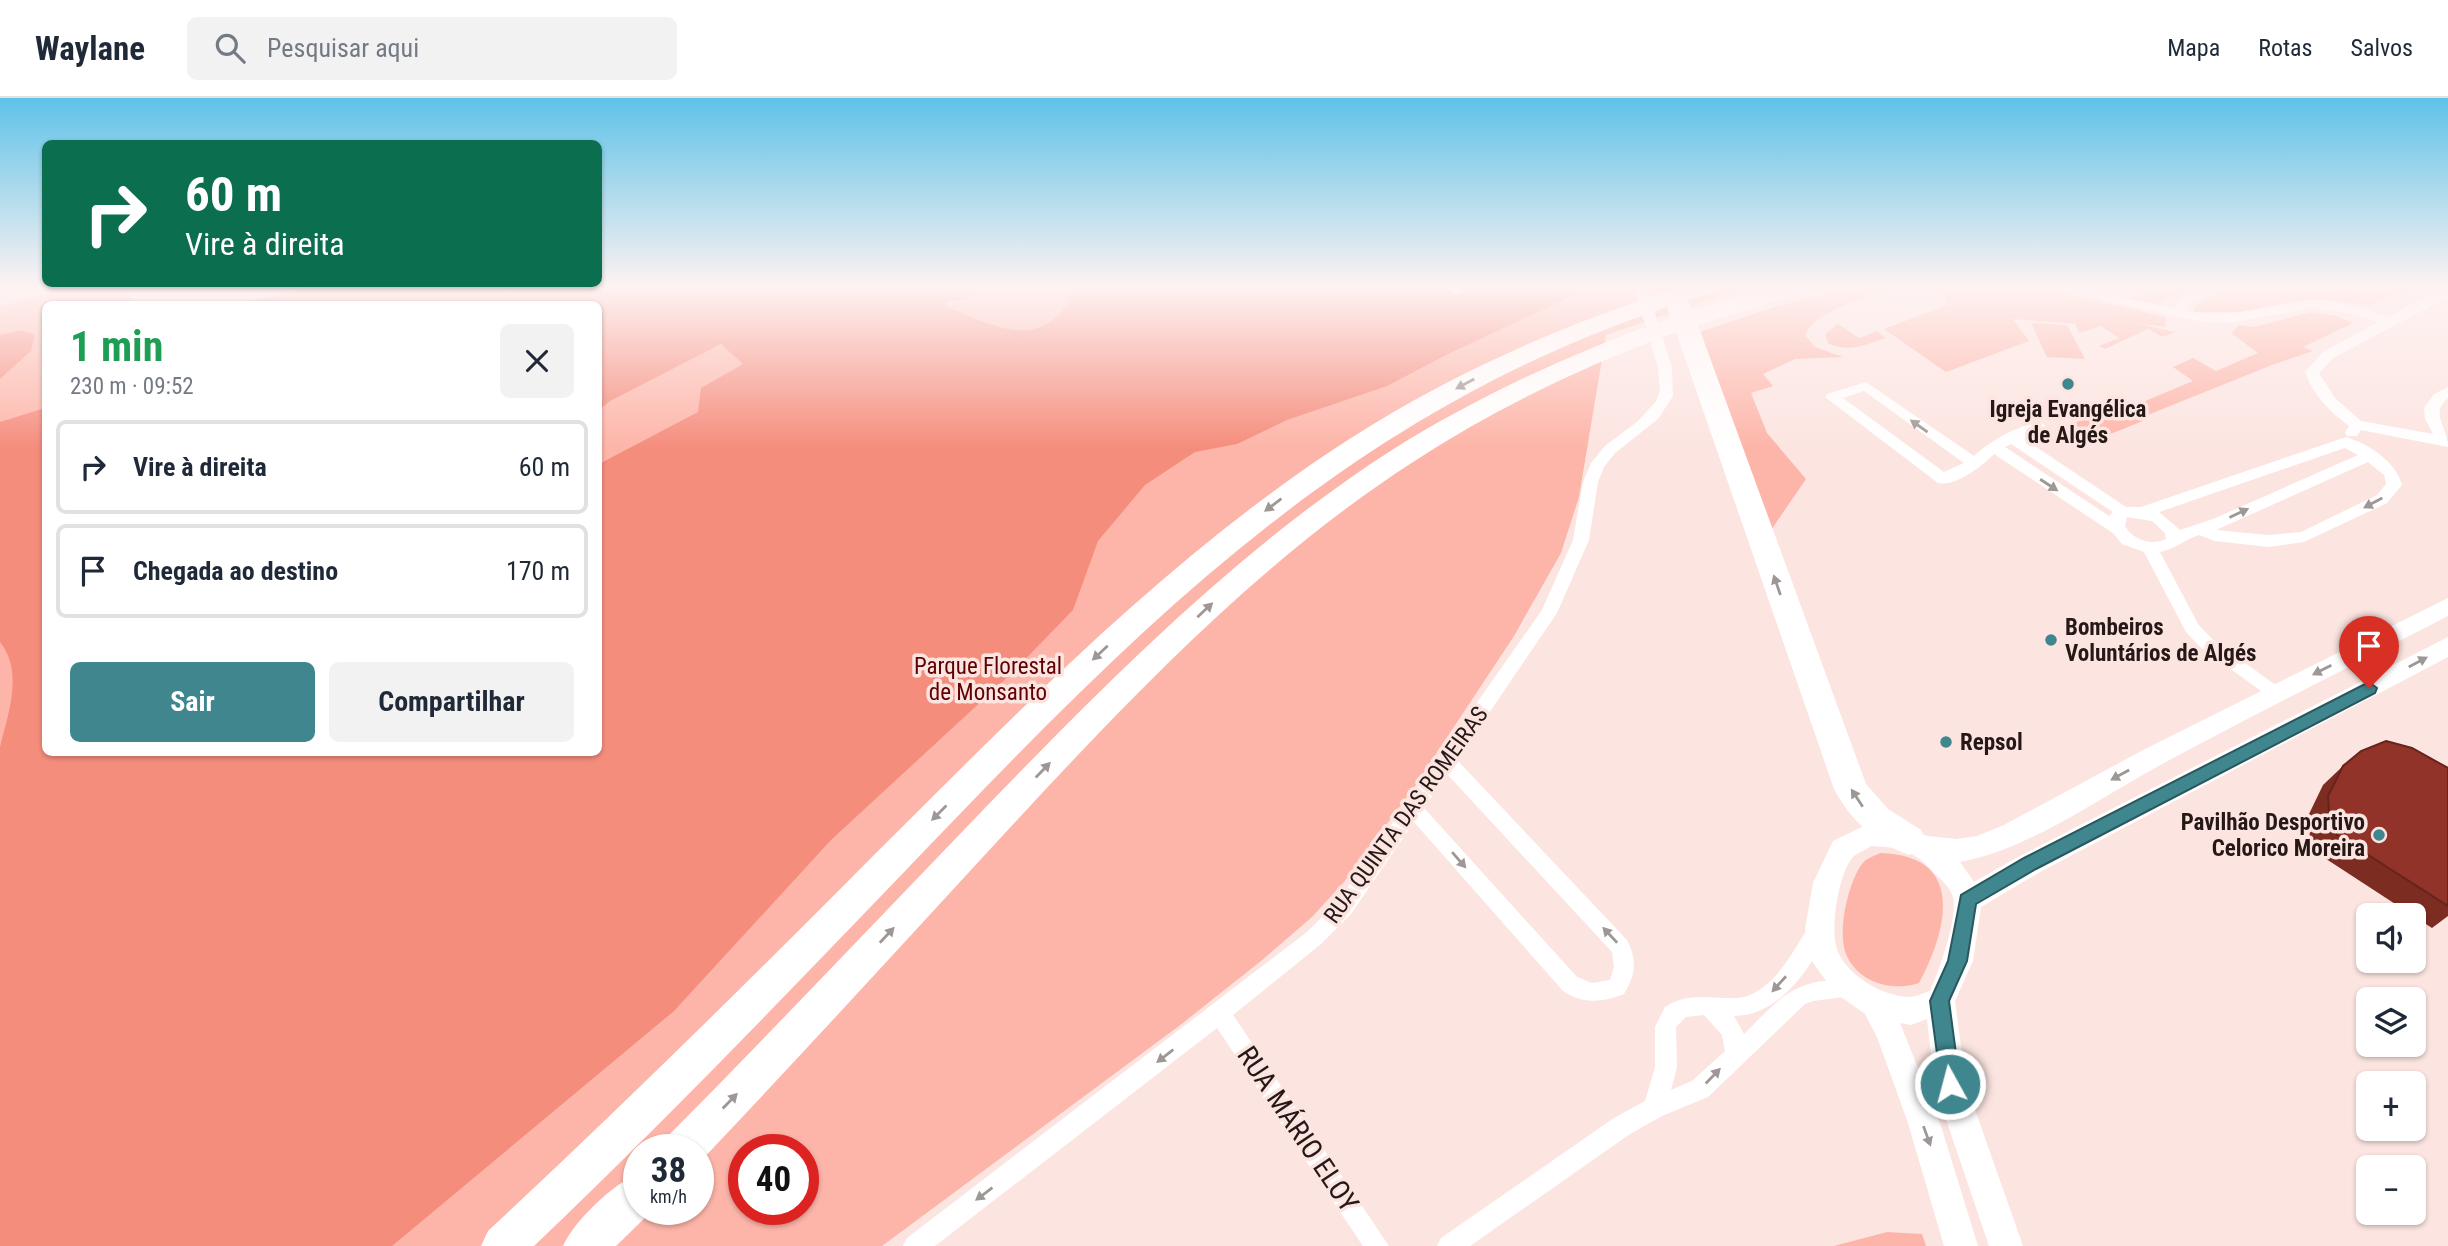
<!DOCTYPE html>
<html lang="pt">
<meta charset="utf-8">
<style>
:root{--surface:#fff;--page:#f2f2f3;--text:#1f2937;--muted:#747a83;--line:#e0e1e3;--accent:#3f868f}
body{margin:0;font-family:"Roboto Condensed",sans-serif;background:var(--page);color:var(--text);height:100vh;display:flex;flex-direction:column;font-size:26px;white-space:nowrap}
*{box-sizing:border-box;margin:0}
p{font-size:23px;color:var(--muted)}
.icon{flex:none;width:38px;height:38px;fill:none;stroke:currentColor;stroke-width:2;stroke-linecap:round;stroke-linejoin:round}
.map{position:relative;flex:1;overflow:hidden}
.sheet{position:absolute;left:42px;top:203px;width:560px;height:455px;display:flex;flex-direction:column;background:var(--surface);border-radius:10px;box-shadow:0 2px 5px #0004}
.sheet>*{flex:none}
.hud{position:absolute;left:42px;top:42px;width:560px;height:147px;border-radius:10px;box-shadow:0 2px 5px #0004;background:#0b6e4f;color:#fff;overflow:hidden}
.tools{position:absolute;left:2356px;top:805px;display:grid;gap:14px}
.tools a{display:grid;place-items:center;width:70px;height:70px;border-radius:10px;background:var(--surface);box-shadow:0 2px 5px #0004;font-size:35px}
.speed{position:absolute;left:623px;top:1036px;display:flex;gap:14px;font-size:35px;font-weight:700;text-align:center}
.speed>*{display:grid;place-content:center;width:91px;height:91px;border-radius:50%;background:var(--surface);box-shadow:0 2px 5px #0004;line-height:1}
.speed small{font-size:18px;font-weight:400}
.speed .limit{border:10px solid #d22;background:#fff;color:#111}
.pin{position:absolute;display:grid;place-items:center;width:60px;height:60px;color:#fff;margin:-72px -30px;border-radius:50% 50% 50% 0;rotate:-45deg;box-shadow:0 0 7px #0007}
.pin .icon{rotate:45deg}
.me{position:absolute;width:77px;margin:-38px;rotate:353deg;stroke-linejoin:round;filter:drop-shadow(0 0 5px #0008)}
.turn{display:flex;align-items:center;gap:24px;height:147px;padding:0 28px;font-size:32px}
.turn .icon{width:91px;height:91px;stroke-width:2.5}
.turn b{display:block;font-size:49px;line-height:60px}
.round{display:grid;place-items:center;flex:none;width:74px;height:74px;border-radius:10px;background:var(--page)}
.head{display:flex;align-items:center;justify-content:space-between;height:119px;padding:0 28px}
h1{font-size:42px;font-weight:700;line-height:52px;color:#1e9e55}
.primary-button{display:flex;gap:14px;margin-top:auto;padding:14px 28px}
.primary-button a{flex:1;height:80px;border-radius:10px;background:var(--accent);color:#fff;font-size:28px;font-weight:700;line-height:80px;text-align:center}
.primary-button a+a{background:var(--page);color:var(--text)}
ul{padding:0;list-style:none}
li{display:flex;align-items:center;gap:21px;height:94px;margin:0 14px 10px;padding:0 14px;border:4px solid var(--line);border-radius:10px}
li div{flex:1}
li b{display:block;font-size:26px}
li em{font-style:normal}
header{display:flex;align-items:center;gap:42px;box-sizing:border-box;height:98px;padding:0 35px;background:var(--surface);border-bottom:2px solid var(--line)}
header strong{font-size:33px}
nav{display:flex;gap:38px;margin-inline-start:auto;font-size:24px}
.search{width:490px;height:63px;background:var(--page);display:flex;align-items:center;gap:18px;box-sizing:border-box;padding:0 24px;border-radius:10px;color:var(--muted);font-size:26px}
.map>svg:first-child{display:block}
</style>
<header>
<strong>Waylane</strong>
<div class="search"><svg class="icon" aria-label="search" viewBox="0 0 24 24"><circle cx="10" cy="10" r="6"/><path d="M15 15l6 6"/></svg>Pesquisar aqui</div>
<nav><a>Mapa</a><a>Rotas</a><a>Salvos</a></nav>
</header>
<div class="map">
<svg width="2448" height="1148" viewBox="0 0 2448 1148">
<rect width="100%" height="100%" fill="#fce5e1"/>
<path fill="#fdb5a9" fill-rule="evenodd" d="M 77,189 L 126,189 L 135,206 L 46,206 L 46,654 L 598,654 L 598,206 L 237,206 L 306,189 L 1749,189 L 1606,237 L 1579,399 L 1561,455 L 1514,538 L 1415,688 L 1344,784 L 1312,819 L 1261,863 L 1179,928 L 882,1148 L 0,1148 L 0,208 ZM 639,1052 L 698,1052 L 698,1111 L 639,1111 ZM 744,1052 L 803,1052 L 803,1111 L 744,1111 Z
M 1853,189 L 1891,189 C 1870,197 1813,215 1805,237 L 1815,249 L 1843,259 L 1795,261 L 1763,276 L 1773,288 L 1751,295 L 1767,335 L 1806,381 L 1769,435 L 1700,234 L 1774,209 Z
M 1940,189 L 2037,189 L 2166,219 L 2165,229 L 2134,225 L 2175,234 L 2163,239 L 2148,231 L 2105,251 L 2099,248 L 2119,240 L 2101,228 L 2079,235 L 2075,226 L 2013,221 L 2029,243 L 1946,274 L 1884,231 L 1947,207 L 1944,198 L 1934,192 Z
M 2168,189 L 2190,189 L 2156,207 L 2124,202 Z
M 2230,189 L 2412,189 L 2371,207 L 2318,201 L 2241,214 L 2194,214 L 2195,209 Z
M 2310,214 L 2336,218 L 2353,225 L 2303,249 L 2313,253 L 2272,267 L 2140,320 L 2143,323 L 2085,346 L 2060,329 L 2116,312 L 2119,314 L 2193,283 L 2173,269 L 2193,260 L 2216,273 L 2258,255 L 2231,235 L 2239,227 L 2254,229 Z
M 2031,225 L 2067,227 L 2085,261 L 2047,259 Z
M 1838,226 L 1859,240 L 1877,233 L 1886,240 C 1866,247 1848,255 1828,245 L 1825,236 Z
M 1880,755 C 1966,757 1948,831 1919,885 C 1892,894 1858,885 1846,856 C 1837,834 1848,785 1862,766 C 1865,761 1874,758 1880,755 Z
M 1887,1134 L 1922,1136 L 1926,1148 L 1834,1148 Z"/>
<path fill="#f58d7d" d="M 309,189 L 976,189 L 975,195 L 964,202 L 948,203 L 946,209 C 982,221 1030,253 1063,212 C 1069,204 1069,196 1077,189 L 1118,189 L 1141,195 L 1155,189 L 1578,189 L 1564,202 L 1450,255 L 1387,288 L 1287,322 L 1237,346 L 1195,354 L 1145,387 L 1098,443 L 1073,512 L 1011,576 L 831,742 L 674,913 L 392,1148 L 0,1148 L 0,649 C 8,616 24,574 0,544 L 0,324 L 45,310 L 46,654 L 598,654 L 599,366 L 698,314 L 701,290 L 743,266 L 721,246 L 610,303 L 599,312 L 598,206 L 243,206 Z
M 22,232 L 35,237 L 31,253 L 0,281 L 0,237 Z"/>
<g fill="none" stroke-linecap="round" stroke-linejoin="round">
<path fill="#fff" fill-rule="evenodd" d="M 1444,189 L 1459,189 L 1463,193 L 1456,197 Z
M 1634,189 L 1647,189 L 1672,270 L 1673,298 L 1658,321 L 1615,355 L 1604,369 L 1598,384 L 1589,442 L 1557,515 L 1457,662 L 1627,842 C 1637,862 1636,876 1624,896 C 1602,904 1584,907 1563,893 L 1414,724 L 1351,816 L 1321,846 L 1233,917 L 1389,1148 L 1363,1148 L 1217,930 L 935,1148 L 903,1148 L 907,1140 L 1307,834 L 1337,804 L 1542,512 L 1573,442 L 1583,384 L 1591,365 L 1605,348 L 1638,323 L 1656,303 L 1660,292 L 1658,270 ZM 1447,676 L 1612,854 L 1614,869 L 1610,882 L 1592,885 L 1577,879 L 1424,710 Z
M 2045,189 L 2072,189 L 2175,210 C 2184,194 2205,189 2221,189 L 2189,208 L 2187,213 C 2236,223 2267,204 2313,202 C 2338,201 2364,211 2388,219 L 2429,196 L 2448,191 L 2448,199 L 2333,260 L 2319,275 L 2335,300 L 2361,323 L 2433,336 L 2425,321 L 2424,310 L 2434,296 L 2448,289 L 2448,300 C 2429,316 2448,328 2448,349 L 2361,332 L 2357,338 L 2347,338 L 2345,335 L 2349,328 C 2330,314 2313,297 2305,274 L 2323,254 L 2378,224 L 2347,215 L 2313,210 L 2231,225 L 2202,224 Z
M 1866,284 L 1974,358 C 1987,345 2026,321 2044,326 L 2046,329 L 2024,341 L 2126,409 L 2141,409 L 2346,339 C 2369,346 2396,364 2402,387 L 2387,405 L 2304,444 L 2268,449 L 2215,443 L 2199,437 C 2184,442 2176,451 2160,454 L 2198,526 L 2212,541 L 2281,591 L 2284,596 L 2281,601 L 2275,603 L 2200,549 L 2186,534 L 2144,454 L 2122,446 L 2113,435 L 1994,356 C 1982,368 1956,389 1938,385 L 1825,299 L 1827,296 ZM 1864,293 L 1964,365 L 1944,374 L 1843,300 ZM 2011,346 L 2113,414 L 2109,418 L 2005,349 ZM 2345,350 L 2358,357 L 2213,421 L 2180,432 L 2159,414 ZM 2368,364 L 2384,377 L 2386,386 L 2377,397 L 2301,434 L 2268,437 L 2216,432 ZM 2127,419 L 2152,423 L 2165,435 L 2166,441 C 2151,448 2133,442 2125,428 Z
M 1819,822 L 1826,825 L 1829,831 C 1812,869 1780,918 1734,918 L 1744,936 C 1774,907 1788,885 1833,882 C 1842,881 1851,880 1860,883 L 1864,890 L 1860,897 L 1813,903 L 1805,906 L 1708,999 L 1662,1018 L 1630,1036 L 1470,1148 L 1437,1148 L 1441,1140 L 1614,1020 L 1645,1003 L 1655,969 L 1655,929 L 1665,909 C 1697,888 1729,909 1754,895 C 1781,881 1795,848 1812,825 ZM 1704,917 L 1722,937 L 1725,953 L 1692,983 L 1671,992 L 1677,969 L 1676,929 L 1686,919 Z"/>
<path fill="#fff" fill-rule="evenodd" d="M 2448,500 L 2448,518 C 2354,567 2258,614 2164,665 C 2102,698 2029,752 1960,764 L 1974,784 L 2020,758 L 2448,539 L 2448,559 L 2040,774 L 1981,809 L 1973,863 L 1955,903 L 1966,986 L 2023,1148 L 1989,1148 L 1934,986 L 1927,921 L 1911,927 L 1900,925 L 1940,1025 L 1978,1148 L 1944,1148 L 1908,1025 L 1877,939 L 1865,916 L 1834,894 L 1809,859 L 1805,831 L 1813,785 L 1833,743 L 1868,726 L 1894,727 L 1928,738 L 1956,741 L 1977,738 L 2004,727 L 2147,650 ZM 1871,748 C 1906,750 1914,753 1937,778 C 1944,784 1950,790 1953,799 C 1958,820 1939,873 1930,893 C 1923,895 1916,899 1909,899 C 1883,898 1849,879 1838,854 C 1829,834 1838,776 1853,759 C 1857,755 1866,752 1871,748 Z"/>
<path fill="#fff" fill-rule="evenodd" d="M 1680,189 L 1717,189 L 1713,194 L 1688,202 L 1692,212 L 1768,189 L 1807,189 L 1803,194 L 1698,227 L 1866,686 L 1888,711 L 1921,732 L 1926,742 L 1921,752 L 1909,757 C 1876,745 1850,722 1834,691 L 1676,234 C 1584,268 1496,310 1413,364 C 1249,470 1114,617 982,760 C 888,862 794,965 698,1066 L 698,1052 L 662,1052 L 668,1038 C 775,930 879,820 984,711 C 1110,581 1239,450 1392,352 C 1480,297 1574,254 1671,220 L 1667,209 C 1343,318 1137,531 907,771 C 785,898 662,1026 534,1148 L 481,1148 L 488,1133 C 620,1010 748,884 875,756 C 1025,607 1172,455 1351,340 C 1452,275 1565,226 1680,189 Z
M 639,1075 L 639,1111 L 654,1111 L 616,1148 L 563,1148 C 574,1123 613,1086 639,1075 Z"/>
</g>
<path fill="#7d2c22" d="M 2343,668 L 2448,670 L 2448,818 L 2432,830 L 2317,755 L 2310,746 L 2309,716 L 2323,687 Z"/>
<path fill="#913328" stroke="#66241c" stroke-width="2" d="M 2386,643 L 2412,650 L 2448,670 L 2448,808 L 2337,737 L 2330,728 L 2328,698 L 2343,668 L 2361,653 Z"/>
<defs><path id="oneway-solid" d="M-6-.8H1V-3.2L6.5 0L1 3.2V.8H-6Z" transform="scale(1.75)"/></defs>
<g fill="#9d9796">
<use href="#oneway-solid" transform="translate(1465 286) rotate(152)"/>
<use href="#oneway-solid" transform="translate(1919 328) rotate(-145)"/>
<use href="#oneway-solid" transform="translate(2049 387) rotate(33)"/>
<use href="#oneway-solid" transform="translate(2373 405) rotate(152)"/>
<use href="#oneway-solid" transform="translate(1273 407) rotate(143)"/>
<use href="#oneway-solid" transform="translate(2239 415) rotate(-25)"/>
<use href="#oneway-solid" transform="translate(1777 487) rotate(-109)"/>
<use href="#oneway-solid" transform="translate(1205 512) rotate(-43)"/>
<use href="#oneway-solid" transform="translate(1100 555) rotate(137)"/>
<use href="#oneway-solid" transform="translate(2418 564) rotate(-28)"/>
<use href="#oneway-solid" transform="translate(2322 572) rotate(153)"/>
<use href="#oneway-solid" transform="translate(1043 672) rotate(-46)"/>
<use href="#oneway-solid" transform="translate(2120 677) rotate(151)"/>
<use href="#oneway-solid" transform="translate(1857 700) rotate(-123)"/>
<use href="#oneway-solid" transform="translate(939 715) rotate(135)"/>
<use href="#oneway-solid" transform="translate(1459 762) rotate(49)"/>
<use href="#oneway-solid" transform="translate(887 837) rotate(-47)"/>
<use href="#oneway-solid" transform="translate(1610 837) rotate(-133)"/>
<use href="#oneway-solid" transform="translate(1779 886) rotate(132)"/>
<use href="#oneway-solid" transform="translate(1165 958) rotate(142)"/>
<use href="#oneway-solid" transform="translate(1713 978) rotate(-46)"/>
<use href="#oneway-solid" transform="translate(730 1003) rotate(-46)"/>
<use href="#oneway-solid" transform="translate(1927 1038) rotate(70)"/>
<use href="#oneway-solid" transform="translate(984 1096) rotate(143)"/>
</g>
<linearGradient id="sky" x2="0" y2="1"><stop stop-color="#5fc2e8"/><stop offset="0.54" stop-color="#fef3f2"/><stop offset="1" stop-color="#fef3f2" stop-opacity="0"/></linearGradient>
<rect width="2448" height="350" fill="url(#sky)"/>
<path fill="#3f868f" stroke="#29575d" stroke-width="2" d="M 2369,584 L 2377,590 L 2375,595 L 2036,771 L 1976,806 L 1967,863 L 1949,903 L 1960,986 L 1957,993 L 1950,996 L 1942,993 L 1930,903 L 1948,863 L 1961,797 L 2024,760 Z"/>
<g fill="#3f868f" stroke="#fce5e1" stroke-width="2.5">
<circle cx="2068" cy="286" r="7"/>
<circle cx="2051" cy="542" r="7"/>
<circle cx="1946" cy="644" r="7"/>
<circle cx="2379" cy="737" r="7"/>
</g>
<g text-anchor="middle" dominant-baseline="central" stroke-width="7" stroke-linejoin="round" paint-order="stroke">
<g font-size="23" font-weight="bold" fill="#251816" stroke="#fce5e1" text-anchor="start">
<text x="2068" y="311" text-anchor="middle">Igreja Evangélica<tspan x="2068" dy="26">de Algés</tspan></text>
<text x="2065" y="529">Bombeiros<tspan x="2065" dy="26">Voluntários de Algés</tspan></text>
<text x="1960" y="644">Repsol</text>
<text x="2365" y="724" text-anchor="end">Pavilhão Desportivo<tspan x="2365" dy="26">Celorico Moreira</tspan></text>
</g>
<g font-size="23" fill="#600000" stroke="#fce5e1">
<text x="988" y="568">Parque Florestal<tspan x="988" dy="26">de Monsanto</tspan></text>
</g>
<g font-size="23" fill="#251816" stroke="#fce5e1">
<text transform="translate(1406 717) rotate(-54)">RUA QUINTA DAS ROMEIRAS</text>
</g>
<g font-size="28" fill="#251816" stroke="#fce5e1">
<text transform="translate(1298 1031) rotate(56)">RUA MÁRIO ELOY</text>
</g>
</g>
</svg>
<div class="tools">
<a><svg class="icon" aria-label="sound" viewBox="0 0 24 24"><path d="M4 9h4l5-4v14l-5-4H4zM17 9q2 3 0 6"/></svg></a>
<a><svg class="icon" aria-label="layers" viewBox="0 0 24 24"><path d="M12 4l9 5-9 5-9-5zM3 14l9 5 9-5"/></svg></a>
<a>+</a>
<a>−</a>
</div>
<div class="speed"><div>38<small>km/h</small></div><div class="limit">40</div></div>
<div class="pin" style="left:2369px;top:590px;background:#d93025"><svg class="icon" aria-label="arrive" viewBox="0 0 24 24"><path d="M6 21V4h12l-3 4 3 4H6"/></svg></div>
<svg class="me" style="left:1950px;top:986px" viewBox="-20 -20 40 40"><circle r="17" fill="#3f868f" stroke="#fff" stroke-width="3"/><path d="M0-11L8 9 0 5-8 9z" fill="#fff"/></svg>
<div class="hud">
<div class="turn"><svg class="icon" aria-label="right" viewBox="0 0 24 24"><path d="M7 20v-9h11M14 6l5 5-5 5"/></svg><div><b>60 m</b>Vire à direita</div></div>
</div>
<section class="sheet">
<div class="head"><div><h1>1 min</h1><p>230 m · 09:52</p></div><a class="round"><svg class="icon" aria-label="close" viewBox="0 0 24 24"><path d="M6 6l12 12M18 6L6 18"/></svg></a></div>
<ul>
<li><svg class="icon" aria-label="right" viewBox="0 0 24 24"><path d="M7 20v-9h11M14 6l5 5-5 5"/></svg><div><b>Vire à direita</b></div><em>60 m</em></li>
<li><svg class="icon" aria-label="arrive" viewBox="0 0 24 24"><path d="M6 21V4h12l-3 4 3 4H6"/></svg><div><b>Chegada ao destino</b></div><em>170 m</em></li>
</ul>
<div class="primary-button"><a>Sair</a><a>Compartilhar</a></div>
</section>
</div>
